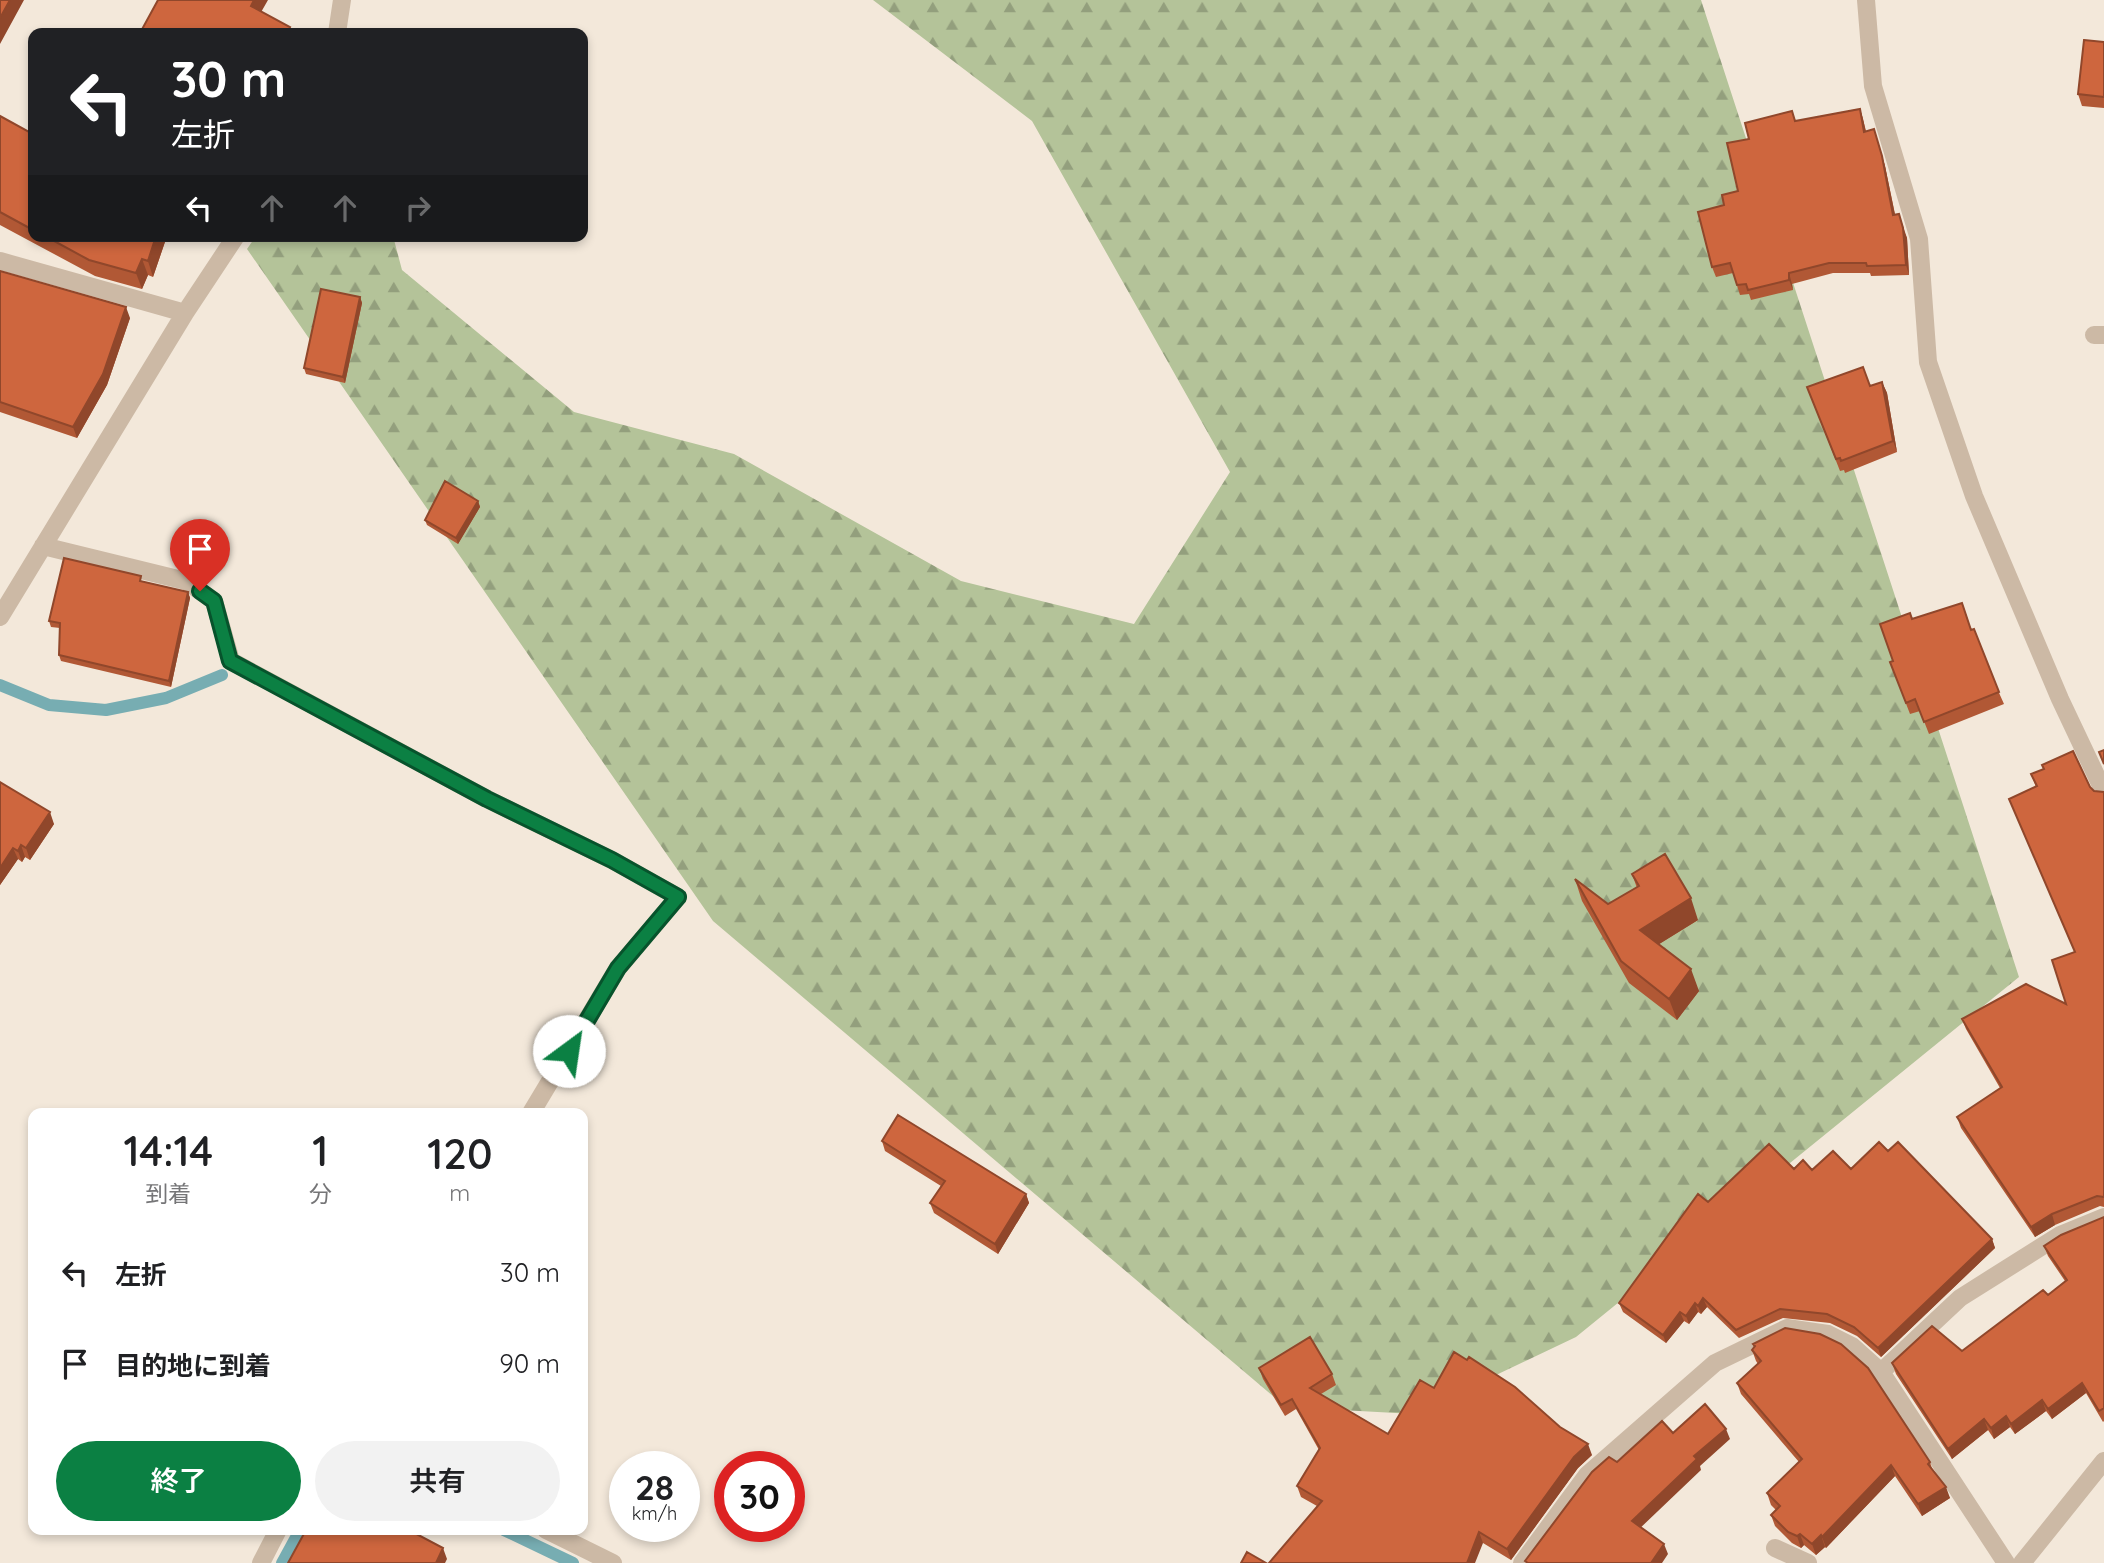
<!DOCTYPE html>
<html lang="ja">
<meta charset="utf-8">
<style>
:root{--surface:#fff;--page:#f2f2f2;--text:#202124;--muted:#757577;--accent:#0b8043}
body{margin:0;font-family:Quicksand,"Noto Sans JP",sans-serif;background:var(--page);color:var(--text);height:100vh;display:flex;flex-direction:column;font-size:26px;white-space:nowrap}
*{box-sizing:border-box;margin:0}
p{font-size:23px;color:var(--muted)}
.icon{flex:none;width:38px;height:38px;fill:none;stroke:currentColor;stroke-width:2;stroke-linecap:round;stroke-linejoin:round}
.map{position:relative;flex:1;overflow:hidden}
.panel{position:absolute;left:28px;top:1108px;width:560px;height:427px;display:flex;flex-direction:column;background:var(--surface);border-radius:14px;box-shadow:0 4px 10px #0003}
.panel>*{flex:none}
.hud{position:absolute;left:28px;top:28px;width:560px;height:214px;border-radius:14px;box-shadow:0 4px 10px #0003;background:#202124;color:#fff;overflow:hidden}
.speed{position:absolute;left:609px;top:1451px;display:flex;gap:14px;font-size:35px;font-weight:700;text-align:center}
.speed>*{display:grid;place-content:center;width:91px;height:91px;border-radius:50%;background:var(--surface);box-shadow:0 4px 10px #0003;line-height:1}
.speed small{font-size:18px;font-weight:400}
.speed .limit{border:10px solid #d22;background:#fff;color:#111}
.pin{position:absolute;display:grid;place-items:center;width:60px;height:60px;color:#fff;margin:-72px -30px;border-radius:50% 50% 50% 0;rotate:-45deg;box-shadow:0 0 7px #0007}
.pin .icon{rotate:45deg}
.me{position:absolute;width:77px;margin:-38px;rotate:31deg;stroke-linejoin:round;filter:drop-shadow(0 0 5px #0008)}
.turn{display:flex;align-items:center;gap:24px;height:147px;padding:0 28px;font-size:32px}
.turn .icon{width:91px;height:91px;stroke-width:2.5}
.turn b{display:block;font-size:49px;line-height:60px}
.lanes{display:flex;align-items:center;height:66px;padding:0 28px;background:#0003;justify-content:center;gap:35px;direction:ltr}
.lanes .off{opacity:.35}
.eta{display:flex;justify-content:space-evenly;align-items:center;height:119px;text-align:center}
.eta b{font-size:42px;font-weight:600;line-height:49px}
.primary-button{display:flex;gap:14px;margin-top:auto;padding:14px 28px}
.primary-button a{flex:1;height:80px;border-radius:42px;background:var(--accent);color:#fff;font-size:28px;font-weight:600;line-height:80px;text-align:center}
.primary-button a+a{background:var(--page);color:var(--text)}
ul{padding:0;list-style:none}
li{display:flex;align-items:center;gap:21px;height:91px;padding:0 28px}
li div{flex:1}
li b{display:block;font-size:26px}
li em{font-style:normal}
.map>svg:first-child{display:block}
</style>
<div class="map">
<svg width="2104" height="1563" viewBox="0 0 2104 1563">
<defs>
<pattern id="forest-firs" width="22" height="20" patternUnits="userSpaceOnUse" patternTransform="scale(1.75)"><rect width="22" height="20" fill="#b4c399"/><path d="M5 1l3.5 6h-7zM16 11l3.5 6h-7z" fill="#939f7d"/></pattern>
</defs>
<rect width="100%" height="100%" fill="#f3e8da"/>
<path fill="url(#forest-firs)" d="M 873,0 L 1701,0 L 2019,977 L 1576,1337 L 1414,1414 L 1286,1407 L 713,921 L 247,249 L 256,236 L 393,236 L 402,270 L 574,412 L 734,454 L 961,581 L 1134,624 L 1230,472 L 1032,121 Z"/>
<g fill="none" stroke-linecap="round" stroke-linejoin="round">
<path stroke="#77adb2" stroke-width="12" d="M 0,685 L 49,705 L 106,710 L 166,698 L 222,675
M 504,1530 L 573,1563
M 282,1563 L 300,1530"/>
<path stroke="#ccb9a5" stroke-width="18" d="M 1866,0 L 1873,86 L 1919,239 L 1928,362 L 1974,496 L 2060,699 L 2104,792
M 337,33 L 342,0
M 0,261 L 185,313
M 2094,335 L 2104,335
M 43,546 L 186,581 L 214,601 L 231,661 L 487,799 L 612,860 L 678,897 L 618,968 L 531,1113
M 0,617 L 185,313 L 236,236
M 1881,1372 L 2006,1563
M 546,1530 L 613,1563
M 1775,1548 L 1808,1563
M 261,1563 L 278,1530
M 1522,1563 L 1587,1475 L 1715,1363 L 1787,1328 L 1828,1334 L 1852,1346 L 1881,1372 L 1960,1298 L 2060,1235 L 2104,1217
M 2022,1563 L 2104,1461"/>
</g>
<path fill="#b15835" d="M 2104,42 L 2104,108 L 2082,106 L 2078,94 Z
M 1860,109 L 1863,119 L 1866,131 L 1874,129 L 1885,166 L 1895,214 L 1907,238 L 1909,275 L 1871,276 L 1870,273 L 1833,273 L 1792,284 L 1793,290 L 1751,300 L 1749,294 L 1740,295 L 1733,273 L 1716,277 L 1712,267 L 1724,205 L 1738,191 L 1749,139 L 1796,121 Z
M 0,116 L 33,134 L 33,236 L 167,236 L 153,277 L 148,275 L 142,289 L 95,276 L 0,225 Z
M 0,271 L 130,318 L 107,385 L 77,438 L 0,412 Z
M 360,297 L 362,303 L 345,383 L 306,374 L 304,368 Z
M 1882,382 L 1887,393 L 1897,452 L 1845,473 L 1844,470 L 1840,471 L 1807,387 L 1870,386 Z
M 478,501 L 480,507 L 458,544 L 427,525 L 425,520 Z
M 143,582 L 188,592 L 190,598 L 171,687 L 61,661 L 59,655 L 60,628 L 51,627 L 49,621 Z
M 1966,614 L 1971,630 L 2004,704 L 1929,734 L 1920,711 L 1910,714 L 1890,662 L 1893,661 L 1912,619 Z
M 2031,774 L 2090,787 L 2094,791 L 2104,792 L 2104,1207 L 2100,1206 L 2055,1225 L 2035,1237 L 1961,1128 L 1957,1117 L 2000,1088 L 1966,1029 L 1962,1019 L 2066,1004 L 2075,952 L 2009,799 L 2036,787 Z
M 0,782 L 54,824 L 30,860 L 25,857 L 22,862 L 18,859 L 0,885 Z
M 1632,874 L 1698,920 L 1659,944 L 1699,991 L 1677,1020 L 1629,983 L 1582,901 L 1575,879 L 1608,904 L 1637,888 Z
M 882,1141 L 1026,1194 L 1029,1203 L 998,1254 L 934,1213 L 930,1203 L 941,1186 L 885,1151 Z
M 1888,1151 L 1992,1239 L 1995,1248 L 1881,1357 L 1857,1336 L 1830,1323 L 1783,1318 L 1739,1338 L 1707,1307 L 1701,1314 L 1698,1312 L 1689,1324 L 1684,1321 L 1666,1343 L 1623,1312 L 1619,1303 L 1708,1202 L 1812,1170 L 1851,1169 Z
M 2104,1217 L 2104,1421 L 2103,1422 L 2086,1393 L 2052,1419 L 2046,1411 L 2015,1434 L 2010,1427 L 1994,1439 L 1988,1430 L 1952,1459 L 1896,1374 L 1892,1363 L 1962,1351 L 2048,1295 L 2065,1281 L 2048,1256 L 2044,1246 Z
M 1753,1344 L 1930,1462 L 1932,1469 L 1950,1498 L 1922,1516 L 1895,1476 L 1826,1548 L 1825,1547 L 1816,1555 L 1804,1545 L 1801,1548 L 1792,1543 L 1775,1526 L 1771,1515 L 1776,1510 L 1771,1505 L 1767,1493 L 1799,1462 L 1741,1394 L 1737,1383 L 1758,1364 L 1756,1361 L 1752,1350 L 1754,1348 Z
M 1259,1368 L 1332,1374 L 1336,1385 L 1321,1394 L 1388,1434 L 1434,1388 L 1592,1455 L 1578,1468 L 1511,1560 L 1483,1543 L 1317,1506 L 1301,1497 L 1297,1486 L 1319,1450 L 1296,1409 L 1285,1416 L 1263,1379 Z"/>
<path fill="#90472b" d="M 10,0 L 24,0 L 0,44 L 0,18 Z
M 254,0 L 268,0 L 256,21 L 251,6 Z
M 290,27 L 292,33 L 286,33 Z
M 1860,109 L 1863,119 L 1868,142 L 1864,132 Z
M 1874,129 L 1885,166 L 1897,225 L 1893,215 Z
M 1899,214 L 1907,238 L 1909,275 L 1906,265 Z
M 156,236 L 167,236 L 153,277 L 148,261 Z
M 142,259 L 148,275 L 142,289 L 136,273 Z
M 1789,273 L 1792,284 L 1793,290 L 1789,280 Z
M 360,297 L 362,303 L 345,383 L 343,377 Z
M 126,307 L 130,318 L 107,385 L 77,438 L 73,427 Z
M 1882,382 L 1887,393 L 1897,452 L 1893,441 Z
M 478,501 L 480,507 L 458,544 L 456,538 Z
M 188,592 L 190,598 L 171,687 L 169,681 Z
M 50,812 L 54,824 L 30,860 L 26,848 Z
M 21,845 L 25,857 L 22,862 L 18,851 Z
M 13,848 L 18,859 L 0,885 L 0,868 Z
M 1691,898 L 1698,920 L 1648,951 L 1640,930 Z
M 1691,969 L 1699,991 L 1677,1020 L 1669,999 Z
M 1026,1194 L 1029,1203 L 998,1254 L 995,1244 Z
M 2052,1214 L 2055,1225 L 2035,1237 L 2031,1227 Z
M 1992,1239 L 1995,1248 L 1881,1357 L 1878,1348 Z
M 1703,1298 L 1707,1307 L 1701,1314 L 1698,1306 Z
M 1695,1303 L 1698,1312 L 1689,1324 L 1686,1316 Z
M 1680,1312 L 1684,1321 L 1666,1343 L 1663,1335 Z
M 2082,1383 L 2086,1393 L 2052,1419 L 2048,1409 Z
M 2042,1400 L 2046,1411 L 2015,1434 L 2011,1424 Z
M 2006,1416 L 2010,1427 L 1994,1439 L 1991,1428 Z
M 1984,1419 L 1988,1430 L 1952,1459 L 1948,1449 Z
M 1726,1429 L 1730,1439 L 1700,1466 L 1701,1470 L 1636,1532 L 1632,1521 L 1694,1456 Z
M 1588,1444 L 1592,1455 L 1578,1468 L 1511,1560 L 1507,1549 L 1574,1457 Z
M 1891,1465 L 1895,1476 L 1826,1548 L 1822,1537 Z
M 1946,1487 L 1950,1498 L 1922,1516 L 1918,1504 Z
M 1479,1532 L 1483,1543 L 1475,1563 L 1467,1563 Z
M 1800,1534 L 1804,1545 L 1801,1548 L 1797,1536 Z
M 1821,1535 L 1825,1547 L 1816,1555 L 1812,1544 Z
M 1664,1544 L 1668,1554 L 1662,1563 L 1651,1563 Z
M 443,1548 L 447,1559 L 445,1563 L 436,1563 Z"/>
<path fill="#ce663e" stroke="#90472b" stroke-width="2" d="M 0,0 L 10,0 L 0,18 Z
M 158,0 L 254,0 L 251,6 L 290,27 L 286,33 L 140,33 Z
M 2084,40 L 2104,42 L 2104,97 L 2078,94 Z
M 1860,109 L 1864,132 L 1874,129 L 1882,156 L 1893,215 L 1899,214 L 1903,228 L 1906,265 L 1867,266 L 1866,263 L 1829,263 L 1789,273 L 1789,280 L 1748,290 L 1746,284 L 1737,285 L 1730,263 L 1712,267 L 1698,212 L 1724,205 L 1722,195 L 1738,191 L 1727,143 L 1749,139 L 1745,123 L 1792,111 L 1795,121 Z
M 0,116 L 33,134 L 33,230 L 0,212 Z
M 45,236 L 156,236 L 148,261 L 142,259 L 136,273 L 89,260 Z
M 0,271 L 126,307 L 103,374 L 73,427 L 0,402 Z
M 321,289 L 360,297 L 343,377 L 304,368 Z
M 1863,367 L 1870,386 L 1882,382 L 1893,441 L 1841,461 L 1840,458 L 1836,459 L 1807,387 Z
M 445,481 L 478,501 L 456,538 L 425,520 Z
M 64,558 L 141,576 L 140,581 L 188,592 L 169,681 L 59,655 L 60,623 L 49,621 Z
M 1962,603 L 1971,630 L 1974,629 L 1999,692 L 1924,722 L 1915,699 L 1906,703 L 1890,662 L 1893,661 L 1880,624 L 1910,613 L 1912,619 Z
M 2104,750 L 2104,764 L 2099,752 Z
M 2073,751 L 2090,787 L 2094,791 L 2104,792 L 2104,1197 L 2097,1196 L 2052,1214 L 2031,1227 L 1957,1117 L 2002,1087 L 1962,1019 L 2026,984 L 2066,1004 L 2052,960 L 2075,952 L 2009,799 L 2037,786 L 2031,774 L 2044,769 L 2042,765 Z
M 0,782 L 50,812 L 26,848 L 21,845 L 18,851 L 13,848 L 0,868 Z
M 1665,854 L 1691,898 L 1640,930 L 1691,969 L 1669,999 L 1621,961 L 1575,879 L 1608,904 L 1639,886 L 1632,874 Z
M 898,1115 L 1026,1194 L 995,1244 L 930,1203 L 945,1181 L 882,1141 Z
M 1879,1142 L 1888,1151 L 1898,1142 L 1992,1239 L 1878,1348 L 1854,1327 L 1827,1314 L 1780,1309 L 1736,1330 L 1703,1298 L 1698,1306 L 1695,1303 L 1686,1316 L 1680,1312 L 1663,1335 L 1619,1303 L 1698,1194 L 1708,1202 L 1769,1144 L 1794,1169 L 1803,1160 L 1812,1170 L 1833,1151 L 1851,1169 Z
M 2104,1217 L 2104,1408 L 2099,1411 L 2082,1383 L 2048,1409 L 2042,1400 L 2011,1424 L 2006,1416 L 1991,1428 L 1984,1419 L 1948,1449 L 1892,1363 L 1932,1326 L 1962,1351 L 2043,1290 L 2048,1295 L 2067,1280 L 2044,1246 L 2061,1235 Z
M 1785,1328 L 1820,1334 L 1841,1344 L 1868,1368 L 1930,1462 L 1928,1464 L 1946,1487 L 1918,1504 L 1891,1465 L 1822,1537 L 1821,1535 L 1812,1544 L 1800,1534 L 1797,1536 L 1788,1532 L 1771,1515 L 1780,1506 L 1767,1493 L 1802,1459 L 1737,1383 L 1761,1361 L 1752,1350 L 1755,1346 L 1753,1344 Z
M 1310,1337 L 1332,1374 L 1310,1388 L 1388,1434 L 1420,1380 L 1434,1388 L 1454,1352 L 1467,1360 L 1469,1357 L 1515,1387 L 1560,1427 L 1588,1444 L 1574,1457 L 1507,1549 L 1479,1532 L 1467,1563 L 1269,1563 L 1322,1501 L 1297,1486 L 1320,1448 L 1292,1399 L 1281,1405 L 1259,1368 Z
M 1705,1404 L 1726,1429 L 1694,1456 L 1697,1459 L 1632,1521 L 1664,1544 L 1651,1563 L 1528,1563 L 1525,1561 L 1592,1472 L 1609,1457 L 1617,1462 L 1662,1421 L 1673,1433 Z
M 306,1530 L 325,1530 L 329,1531 L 330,1530 L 409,1530 L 443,1548 L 436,1563 L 288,1563 Z
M 1247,1552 L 1266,1563 L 1241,1563 Z"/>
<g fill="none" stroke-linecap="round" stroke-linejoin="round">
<defs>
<path id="route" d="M 200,591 L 214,601 L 230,661 L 487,799 L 612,860 L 678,897 L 618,968 L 569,1051"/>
</defs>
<use href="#route" stroke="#07532c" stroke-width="18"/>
<use href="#route" stroke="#0b8043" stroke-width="12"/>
</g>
</svg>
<div class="speed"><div>28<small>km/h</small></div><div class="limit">30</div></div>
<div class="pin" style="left:200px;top:591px;background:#d93025"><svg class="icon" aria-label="arrive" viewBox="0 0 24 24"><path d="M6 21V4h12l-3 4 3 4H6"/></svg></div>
<svg class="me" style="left:569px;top:1051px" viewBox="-20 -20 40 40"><circle r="19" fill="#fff"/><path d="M0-13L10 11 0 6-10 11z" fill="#0b8043"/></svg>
<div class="hud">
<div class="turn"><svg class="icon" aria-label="left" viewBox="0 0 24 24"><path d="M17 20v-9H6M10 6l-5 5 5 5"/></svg><div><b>30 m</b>左折</div></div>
<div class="lanes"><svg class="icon" aria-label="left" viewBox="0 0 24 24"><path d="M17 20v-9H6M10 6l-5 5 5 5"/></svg><svg class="icon off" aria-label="ahead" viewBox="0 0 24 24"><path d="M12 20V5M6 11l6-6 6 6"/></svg><svg class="icon off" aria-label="ahead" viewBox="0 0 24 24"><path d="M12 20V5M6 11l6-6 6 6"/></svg><svg class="icon off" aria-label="right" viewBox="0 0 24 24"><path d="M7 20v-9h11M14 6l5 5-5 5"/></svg></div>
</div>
<section class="panel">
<div class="eta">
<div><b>14:14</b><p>到着</p></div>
<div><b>1</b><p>分</p></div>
<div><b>120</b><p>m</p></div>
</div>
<ul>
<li><svg class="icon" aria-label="left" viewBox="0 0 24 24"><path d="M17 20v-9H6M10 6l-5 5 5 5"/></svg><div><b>左折</b></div><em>30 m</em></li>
<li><svg class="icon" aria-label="arrive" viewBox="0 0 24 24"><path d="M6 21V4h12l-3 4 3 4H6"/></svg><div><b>目的地に到着</b></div><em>90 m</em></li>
</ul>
<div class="primary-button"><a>終了</a><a>共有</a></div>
</section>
</div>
